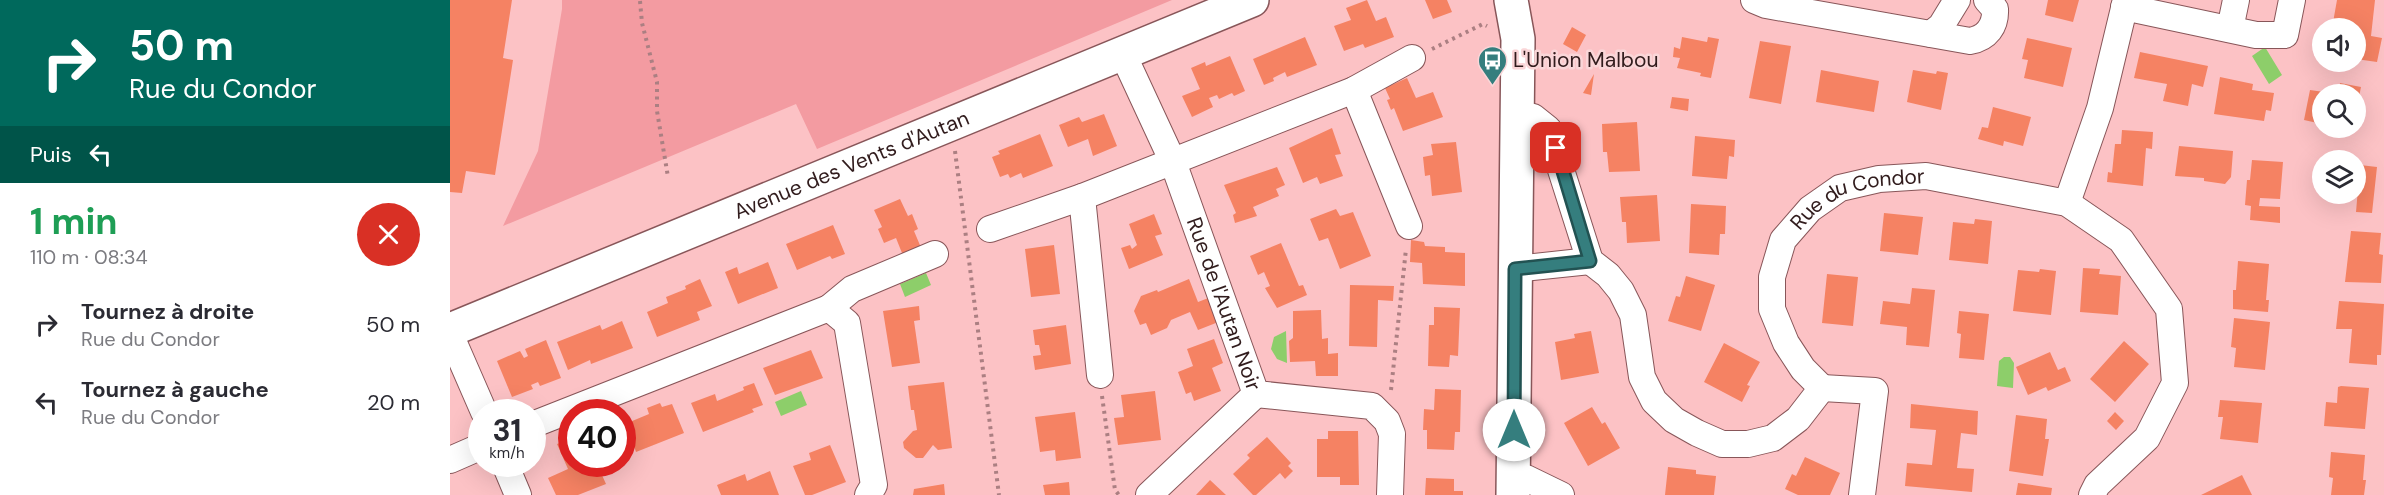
<!DOCTYPE html>
<html lang="fr">
<meta charset="utf-8">
<style>
:root{--surface:#fff;--page:#f7f7f7;--text:#2b2b33;--muted:#7c7c81}
body{margin:0;font-family:"DM Sans",sans-serif;background:var(--page);color:var(--text);height:100vh;display:flex;flex-direction:column;font-size:22px;white-space:nowrap}
*{box-sizing:border-box;margin:0}
p{font-size:20px;color:var(--muted)}
.icon{flex:none;width:33px;height:33px;fill:none;stroke:currentColor;stroke-width:2;stroke-linecap:round;stroke-linejoin:round}
.map{position:relative;flex:1;overflow:hidden}
.sheet{display:flex;flex-direction:column;background:var(--surface);width:450px}
.sheet>*{flex:none}
.guide{background:#00695c;color:#fff;overflow:hidden}
.fabs{position:absolute;left:1862px;top:18px;display:grid;gap:12px}
.fabs a{display:grid;place-items:center;width:54px;height:54px;border-radius:50%;background:var(--surface);box-shadow:0 6px 24px #0002;font-size:30px}
.speed{position:absolute;left:18px;top:399px;display:flex;gap:12px;font-size:30px;font-weight:700;text-align:center}
.speed>*{display:grid;place-content:center;width:78px;height:78px;border-radius:50%;background:var(--surface);box-shadow:0 6px 24px #0002;line-height:1}
.speed small{font-size:15px;font-weight:400}
.speed .limit{border:9px solid #d22;background:#fff;color:#111}
.pin{position:absolute;display:grid;place-items:center;width:51px;height:51px;color:#fff;margin:-26px;border-radius:12px;box-shadow:0 3px 9px #0006}
.me{position:absolute;width:66px;margin:-33px;rotate:0deg;stroke-linejoin:round;filter:drop-shadow(0 0 4px #0008)}
.turn{display:flex;align-items:center;gap:21px;height:126px;padding:0 30px;font-size:27px}
.turn .icon{width:78px;height:78px;stroke-width:2.5}
.turn b{display:block;font-size:42px;line-height:51px}
.then{display:flex;align-items:center;height:57px;padding:0 30px;background:#0003;gap:12px;font-size:22px}
.round{display:grid;place-items:center;flex:none;width:63px;height:63px;border-radius:32px;background:var(--page)}
.head{display:flex;align-items:center;justify-content:space-between;height:102px;padding:0 30px}
h1{font-size:36px;font-weight:700;line-height:45px;color:#1e9e55}
ul{padding:0;list-style:none}
li{display:flex;align-items:center;gap:18px;height:78px;padding:0 30px}
li div{flex:1}
li b{display:block;font-size:22px}
li em{font-style:normal}
main{display:flex;flex:1;min-height:0}
.map>svg:first-child{display:block}
</style>
<main>
<section class="sheet">
<div class="guide">
<div class="turn"><svg class="icon" aria-label="right" viewBox="0 0 24 24"><path d="M7 20v-9h11M14 6l5 5-5 5"/></svg><div><b>50 m</b>Rue du Condor</div></div>
<div class="then">Puis<svg class="icon" aria-label="left" viewBox="0 0 24 24"><path d="M17 20v-9H6M10 6l-5 5 5 5"/></svg></div>
</div>
<div class="head"><div><h1>1 min</h1><p>110 m · 08:34</p></div><a class="round" style="background:#d93025;color:#fff"><svg class="icon" aria-label="close" viewBox="0 0 24 24"><path d="M6 6l12 12M18 6L6 18"/></svg></a></div>
<ul>
<li><svg class="icon" aria-label="right" viewBox="0 0 24 24"><path d="M7 20v-9h11M14 6l5 5-5 5"/></svg><div><b>Tournez à droite</b><p>Rue du Condor</p></div><em>50 m</em></li>
<li><svg class="icon" aria-label="left" viewBox="0 0 24 24"><path d="M17 20v-9H6M10 6l-5 5 5 5"/></svg><div><b>Tournez à gauche</b><p>Rue du Condor</p></div><em>20 m</em></li>
</ul>
</section>
<div class="map">
<svg width="1934" height="495" viewBox="0 0 1934 495">
<rect width="100%" height="100%" fill="#fcc2c5"/>
<path fill="#f39ba1" d="M 112,0 L 722,0 L 367,149 L 346,104 L 53,226 L 88,151 L 112,9 Z"/>
<path fill="#8dce6a" d="M 1815,47 L 1832,75 L 1819,84 L 1802,56 Z
M 476,273 L 481,285 L 455,297 L 450,284 Z
M 836,331 L 837,363 L 827,359 L 821,349 L 824,337 Z
M 1554,357 L 1560,357 L 1564,363 L 1563,388 L 1547,386 L 1549,361 Z
M 351,391 L 357,405 L 331,416 L 325,402 Z"/>
<path fill="#f58263" d="M 0,0 L 62,0 L 53,58 L 63,60 L 45,175 L 16,171 L 12,193 L 0,192 Z
M 917,0 L 926,21 L 936,17 L 944,37 L 915,48 L 913,44 L 894,51 L 884,26 L 901,20 L 896,8 Z
M 975,0 L 997,0 L 1002,12 L 983,19 Z
M 1598,0 L 1629,0 L 1623,22 L 1595,15 Z
M 1887,0 L 1925,0 L 1921,36 L 1932,38 L 1927,62 L 1906,59 L 1910,35 L 1905,34 L 1905,28 L 1882,28 Z
M 1122,27 L 1136,35 L 1127,52 L 1113,44 Z
M 855,37 L 867,65 L 837,77 L 835,72 L 823,78 L 824,81 L 814,85 L 803,59 Z
M 1232,37 L 1257,42 L 1258,37 L 1269,39 L 1261,78 L 1250,76 L 1251,73 L 1227,68 L 1230,58 L 1223,57 L 1224,47 L 1230,49 Z
M 1577,38 L 1622,48 L 1613,87 L 1574,78 L 1578,60 L 1572,59 Z
M 1310,41 L 1341,46 L 1331,104 L 1299,98 Z
M 1690,52 L 1758,66 L 1753,87 L 1742,84 L 1738,106 L 1713,101 L 1717,84 L 1684,78 Z
M 780,56 L 795,91 L 784,96 L 782,93 L 769,99 L 767,95 L 759,98 L 763,107 L 742,117 L 732,96 L 750,89 L 741,68 L 755,62 L 756,66 Z
M 1371,70 L 1429,81 L 1424,112 L 1366,102 Z
M 1463,70 L 1486,74 L 1487,71 L 1498,73 L 1491,110 L 1457,102 Z
M 1144,74 L 1141,95 L 1133,93 Z
M 1770,77 L 1803,84 L 1802,90 L 1824,93 L 1821,111 L 1816,110 L 1814,121 L 1764,114 Z
M 957,78 L 966,98 L 983,92 L 993,117 L 953,131 L 944,108 L 941,110 L 937,100 L 940,99 L 935,88 Z
M 1890,83 L 1911,87 L 1906,112 L 1905,94 L 1888,94 Z
M 1860,90 L 1881,93 L 1872,94 L 1872,124 L 1854,120 Z
M 1222,97 L 1239,99 L 1238,111 L 1220,108 Z
M 1543,107 L 1581,117 L 1573,146 L 1554,141 L 1553,146 L 1528,139 L 1532,127 L 1538,128 Z
M 654,114 L 667,146 L 643,156 L 638,139 L 618,147 L 609,125 L 629,117 L 632,122 Z
M 1187,122 L 1190,171 L 1159,172 L 1157,152 L 1153,152 L 1152,124 Z
M 882,128 L 891,154 L 885,155 L 893,176 L 870,184 L 867,177 L 853,183 L 839,148 Z
M 1672,130 L 1703,132 L 1702,149 L 1696,148 L 1693,186 L 1657,182 L 1658,172 L 1662,173 L 1665,144 L 1671,144 Z
M 590,134 L 603,166 L 573,178 L 571,173 L 560,178 L 558,174 L 550,177 L 542,157 L 550,154 L 548,151 Z
M 1245,136 L 1285,140 L 1284,157 L 1279,156 L 1277,179 L 1242,176 Z
M 1006,142 L 1012,192 L 982,196 L 980,175 L 975,176 L 973,157 L 983,155 L 981,144 Z
M 1729,146 L 1783,151 L 1781,177 L 1775,184 L 1754,181 L 1754,178 L 1725,176 Z
M 1802,160 L 1833,162 L 1830,199 L 1810,198 L 1809,206 L 1830,207 L 1830,223 L 1800,220 L 1801,206 L 1795,205 L 1797,180 L 1800,180 Z
M 1910,165 L 1927,167 L 1922,213 L 1906,212 Z
M 827,167 L 835,185 L 826,189 L 829,196 L 803,207 L 807,216 L 785,223 L 783,215 L 786,213 L 774,185 Z
M 1207,195 L 1210,241 L 1177,243 L 1176,222 L 1172,222 L 1170,197 Z
M 450,199 L 458,216 L 462,214 L 468,229 L 464,231 L 472,250 L 454,258 L 446,238 L 434,243 L 428,229 L 432,227 L 424,210 Z
M 1241,204 L 1276,206 L 1275,234 L 1270,234 L 1269,255 L 1239,253 Z
M 886,209 L 890,216 L 903,212 L 921,256 L 890,269 L 878,238 L 869,241 L 860,219 Z
M 1434,213 L 1473,217 L 1468,255 L 1430,251 Z
M 704,214 L 712,234 L 705,236 L 713,255 L 679,269 L 671,248 L 680,245 L 682,249 L 687,245 L 679,224 Z
M 1525,219 L 1542,221 L 1538,264 L 1499,260 L 1503,222 L 1524,224 Z
M 383,225 L 395,254 L 382,259 L 380,256 L 347,270 L 336,244 Z
M 1901,231 L 1931,233 L 1929,254 L 1933,255 L 1931,283 L 1895,282 Z
M 961,240 L 974,242 L 975,246 L 995,247 L 995,252 L 1015,253 L 1015,286 L 973,284 L 972,263 L 960,262 Z
M 831,243 L 849,286 L 853,285 L 857,295 L 827,308 L 815,288 L 820,286 L 814,272 L 808,275 L 800,256 Z
M 604,245 L 610,294 L 581,297 L 575,249 Z
M 1788,261 L 1819,264 L 1816,300 L 1819,300 L 1818,312 L 1783,309 L 1783,290 L 1786,290 Z
M 318,262 L 328,288 L 288,304 L 275,272 L 287,267 L 289,274 Z
M 1633,268 L 1650,269 L 1649,274 L 1671,276 L 1668,315 L 1630,312 Z
M 1590,269 L 1606,271 L 1601,315 L 1563,311 L 1568,270 L 1589,272 Z
M 1377,274 L 1408,277 L 1403,326 L 1372,323 Z
M 1236,276 L 1265,285 L 1251,331 L 1218,321 L 1226,296 L 1230,297 Z
M 250,279 L 262,306 L 247,312 L 250,320 L 207,337 L 197,312 L 218,303 L 216,297 L 236,289 L 235,286 Z
M 739,279 L 748,302 L 761,297 L 771,321 L 748,330 L 740,312 L 721,320 L 717,328 L 701,335 L 696,323 L 690,325 L 684,311 L 691,296 L 707,290 L 708,292 Z
M 900,285 L 944,286 L 943,301 L 928,300 L 927,347 L 899,346 Z
M 1462,288 L 1485,290 L 1479,347 L 1456,345 L 1457,327 L 1430,324 L 1433,301 L 1460,304 Z
M 1889,301 L 1934,304 L 1931,355 L 1927,355 L 1927,365 L 1899,363 L 1902,329 L 1886,329 Z
M 469,306 L 470,320 L 464,321 L 470,363 L 442,367 L 433,311 Z
M 984,307 L 1010,308 L 1008,356 L 1000,355 L 999,367 L 978,366 L 979,325 L 984,325 Z
M 871,310 L 872,339 L 878,338 L 878,354 L 888,353 L 888,376 L 866,376 L 865,361 L 840,362 L 839,341 L 843,338 L 843,311 Z
M 1509,311 L 1539,314 L 1534,360 L 1509,358 L 1511,334 L 1507,333 Z
M 1784,318 L 1820,322 L 1815,370 L 1784,367 L 1786,348 L 1781,347 Z
M 172,321 L 183,348 L 141,364 L 140,360 L 118,370 L 107,342 L 150,325 L 152,330 Z
M 616,325 L 621,364 L 585,370 L 583,356 L 591,355 L 589,345 L 585,345 L 583,330 Z
M 1141,331 L 1149,373 L 1111,380 L 1105,342 L 1125,338 L 1124,334 Z
M 764,339 L 773,363 L 762,368 L 771,391 L 744,401 L 741,392 L 736,394 L 728,372 L 743,366 L 737,349 Z
M 96,340 L 111,378 L 90,386 L 88,382 L 81,385 L 83,389 L 62,397 L 47,361 L 70,351 L 74,358 L 78,356 L 75,349 Z
M 1674,341 L 1699,364 L 1665,402 L 1640,379 Z
M 1274,343 L 1310,362 L 1297,385 L 1300,386 L 1292,402 L 1254,382 Z
M 361,350 L 373,378 L 325,395 L 313,368 Z
M 1600,352 L 1608,370 L 1615,367 L 1621,381 L 1598,391 L 1596,387 L 1578,395 L 1566,367 Z
M 494,382 L 502,448 L 488,450 L 483,445 L 473,458 L 466,458 L 454,448 L 453,442 L 463,431 L 467,430 L 464,410 L 461,410 L 458,386 Z
M 304,383 L 313,405 L 302,409 L 304,412 L 253,432 L 241,403 L 265,394 L 267,401 L 294,390 L 293,387 Z
M 1891,386 L 1919,388 L 1915,429 L 1874,426 L 1876,402 L 1887,403 L 1888,387 Z
M 985,389 L 1011,390 L 1010,432 L 1005,432 L 1004,450 L 977,449 L 977,430 L 973,430 L 974,409 L 984,410 Z
M 705,391 L 711,440 L 668,445 L 664,418 L 674,417 L 671,395 Z
M 1770,400 L 1812,403 L 1808,443 L 1770,439 L 1773,417 L 1768,417 Z
M 210,403 L 212,407 L 222,404 L 234,433 L 186,452 L 184,446 L 172,451 L 172,419 L 175,424 L 199,414 L 197,408 Z
M 1461,404 L 1528,411 L 1527,435 L 1511,433 L 1507,468 L 1524,469 L 1522,492 L 1455,486 L 1457,463 L 1482,465 L 1486,430 L 1460,428 Z
M 1142,407 L 1152,424 L 1155,422 L 1170,448 L 1138,466 L 1114,423 Z
M 625,412 L 631,458 L 606,461 L 605,450 L 590,452 L 585,417 Z
M 1665,412 L 1674,421 L 1666,430 L 1657,421 Z
M 1566,415 L 1597,419 L 1595,439 L 1599,439 L 1593,476 L 1559,471 Z
M 878,431 L 908,431 L 909,485 L 890,485 L 890,477 L 867,477 L 867,439 L 878,439 Z
M 817,437 L 841,463 L 838,466 L 843,471 L 835,479 L 830,473 L 806,495 L 803,495 L 783,474 L 800,458 L 797,455 Z
M 122,438 L 122,464 L 147,464 L 156,484 L 128,495 L 106,495 L 98,478 L 118,469 L 107,444 Z
M 380,445 L 396,482 L 362,495 L 355,495 L 343,466 L 361,460 L 359,453 Z
M 1881,452 L 1915,455 L 1913,480 L 1916,480 L 1914,495 L 1881,495 L 1883,478 L 1879,477 Z
M 1355,457 L 1390,473 L 1380,495 L 1348,495 L 1335,489 L 1342,474 L 1346,476 Z
M 1218,467 L 1246,470 L 1246,474 L 1266,476 L 1264,495 L 1215,495 Z
M 320,471 L 329,495 L 271,495 L 267,485 L 295,474 L 297,481 Z
M 1792,475 L 1802,495 L 1751,495 Z
M 976,478 L 1004,479 L 1004,491 L 1013,491 L 1013,495 L 975,495 Z
M 760,480 L 776,495 L 746,495 Z
M 619,482 L 620,495 L 595,495 L 593,485 Z
M 1568,483 L 1602,488 L 1601,495 L 1566,495 Z
M 494,484 L 495,495 L 463,495 L 464,489 Z"/>
<g fill="none" stroke-linecap="round" stroke-linejoin="round">
<defs>
<g id="street">
<path d="M 1304,0 L 1316,5 L 1520,41 C 1537,38 1546,26 1545,9 L 1537,0"/>
<path d="M 1674,7 L 1806,35 L 1835,35 L 1842,0"/>
<path d="M 1780,29 L 1786,0"/>
<path d="M 1481,34 L 1491,26 L 1507,0"/>
<path id="s1" d="M 672,52 L 723,162 L 806,394 L 922,406 L 937,421 L 942,434 L 940,495"/>
<path d="M 904,90 L 959,226"/>
<path id="s2" d="M 1066,115 L 1083,117 L 1098,129 L 1140,261 L 1158,275 L 1171,291 L 1183,315 L 1192,377 L 1204,401 L 1224,420 L 1247,433 L 1272,444 L 1298,444 L 1323,438 L 1348,419 L 1372,388 L 1353,369 L 1336,343 L 1322,309 L 1322,277 L 1333,240 L 1360,209 L 1390,188 L 1429,179 L 1476,176 L 1617,203 L 1671,240 L 1719,309 L 1725,383 L 1697,438 L 1647,485 L 1642,495"/>
<path d="M 1617,203 L 1650,108 L 1676,0"/>
<path d="M 540,229 L 632,197"/>
<path d="M 1065,269 L 1140,261"/>
<path d="M 379,308 L 402,289 L 485,254"/>
<path d="M 0,334 L 34,412"/>
<path d="M 650,375 L 632,197 L 904,90 L 962,58"/>
<path d="M 1372,388 L 1425,391 L 1412,495"/>
<path d="M 82,425 L 379,308 L 397,323 L 424,485 L 418,495"/>
<path d="M 0,460 L 32,446"/>
<path d="M 55,464 L 68,495"/>
<path d="M 1063,476 L 1076,478 L 1111,495"/>
<path d="M 699,495 L 806,394"/>
</g>
<g id="secondary">
<path d="M 1061,0 L 1068,39 L 1063,495"/>
<path id="s3" d="M 0,330 L 802,0"/>
</g>
</defs>
<use href="#street" stroke="#885659" stroke-width="28"/>
<use href="#secondary" stroke="#885659" stroke-width="36"/>
<path stroke="#ab7f82" stroke-width="4" stroke-dasharray="3 4.5" stroke-linecap="butt" d="M 190,1 L 192,23 L 207,82 L 207,111 L 218,177
M 982,49 L 1033,24 L 1037,26
M 505,151 L 549,495
M 941,390 L 956,249
M 652,396 L 665,490 L 669,495"/>
<use href="#street" stroke="#fff" stroke-width="26"/>
<use href="#secondary" stroke="#fff" stroke-width="33"/>
</g>
<g fill="none" stroke-linecap="round" stroke-linejoin="round">
<defs>
<path id="route" d="M 1064,430 L 1065,269 L 1140,261 L 1106,148"/>
</defs>
<use href="#route" stroke="#225252" stroke-width="15"/>
<use href="#route" stroke="#357e7e" stroke-width="10"/>
</g>
<defs>
<symbol id="bus-pin" viewBox="-11 -11 22 30"><path d="M0 17L-7.5 6A9.5 9.5 0 1 1 7.5 6Z" fill="#357e7e" stroke="#fad6d8"/><path d="M-5-6H5V4H4V6H2V4H-2V6H-4V4H-5ZM-3.5-4V0h7V-4ZM-3.5 1.2v1.5H-2V1.2ZM2 1.2v1.5H3.5V1.2Z" fill="#fff"/></symbol>
</defs>
<g fill-rule="evenodd">
<use href="#bus-pin" x="1026" y="44" width="33" height="45"/>
</g>
<g text-anchor="middle" dominant-baseline="central" stroke-width="5" stroke-linejoin="round" paint-order="stroke">
<g font-size="21" fill="#311c1d" stroke="#fad6d8" text-anchor="start">
<text x="1063" y="60">L'Union Malbou</text>
</g>
<g font-size="21" fill="#311c1d" stroke="#fad6d8">
<text stroke="none"><textPath href="#s3" startOffset="434">Avenue des Vents d'Autan</textPath></text>
<text stroke="none"><textPath href="#s2" startOffset="794">Rue du Condor</textPath></text>
<text stroke="none"><textPath href="#s1" startOffset="272">Rue de l'Autan Noir</textPath></text>
</g>
</g>
</svg>
<div class="fabs">
<a><svg class="icon" aria-label="sound" viewBox="0 0 24 24"><path d="M4 9h4l5-4v14l-5-4H4zM17 9q2 3 0 6"/></svg></a>
<a><svg class="icon" aria-label="search" viewBox="0 0 24 24"><circle cx="10" cy="10" r="6"/><path d="M15 15l6 6"/></svg></a>
<a><svg class="icon" aria-label="layers" viewBox="0 0 24 24"><path d="M12 4l9 5-9 5-9-5zM3 14l9 5 9-5"/></svg></a>
</div>
<div class="speed"><div>31<small>km/h</small></div><div class="limit">40</div></div>
<div class="pin" style="left:1106px;top:148px;background:#d93025"><svg class="icon" aria-label="arrive" viewBox="0 0 24 24"><path d="M6 21V4h12l-3 4 3 4H6"/></svg></div>
<svg class="me" style="left:1064px;top:430px" viewBox="-20 -20 40 40"><circle r="19" fill="#fff"/><path d="M0-13L10 11 0 6-10 11z" fill="#357e7e"/></svg>
</div>
</main>
